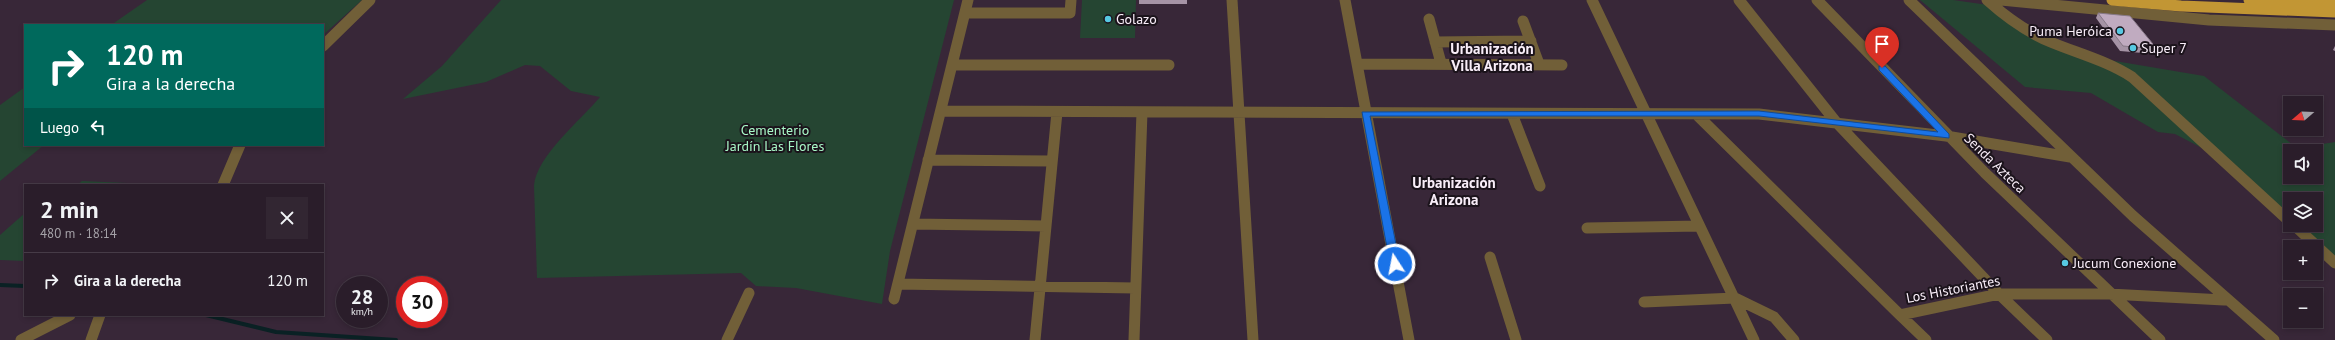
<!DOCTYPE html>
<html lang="es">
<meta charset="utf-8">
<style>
:root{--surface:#2a1d2a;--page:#322632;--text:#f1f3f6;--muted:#a5a2a8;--line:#463b47}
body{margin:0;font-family:"PT Sans",sans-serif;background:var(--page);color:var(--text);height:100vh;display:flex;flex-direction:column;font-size:15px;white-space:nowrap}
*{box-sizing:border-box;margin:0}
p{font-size:13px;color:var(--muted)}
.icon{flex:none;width:22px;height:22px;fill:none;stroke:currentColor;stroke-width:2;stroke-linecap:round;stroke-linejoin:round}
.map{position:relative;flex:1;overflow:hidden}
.details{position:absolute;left:24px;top:184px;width:300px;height:132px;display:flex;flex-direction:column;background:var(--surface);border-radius:0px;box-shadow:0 2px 6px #0003,0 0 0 1px var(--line)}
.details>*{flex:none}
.hud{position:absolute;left:24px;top:24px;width:300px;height:122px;border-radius:0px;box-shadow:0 2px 6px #0003,0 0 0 1px var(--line);background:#00695c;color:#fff;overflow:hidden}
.needle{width:26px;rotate:251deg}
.fabs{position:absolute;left:2283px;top:96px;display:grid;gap:8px}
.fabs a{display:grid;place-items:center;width:40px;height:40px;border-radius:0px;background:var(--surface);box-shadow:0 2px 6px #0003,0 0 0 1px var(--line);font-size:20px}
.speed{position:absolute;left:336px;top:276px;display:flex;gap:8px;font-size:20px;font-weight:700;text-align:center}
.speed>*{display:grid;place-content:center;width:52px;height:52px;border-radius:50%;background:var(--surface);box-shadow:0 2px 6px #0003,0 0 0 1px var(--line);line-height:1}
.speed small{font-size:10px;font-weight:400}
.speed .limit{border:6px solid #d22;background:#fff;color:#111}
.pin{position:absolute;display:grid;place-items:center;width:34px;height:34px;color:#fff;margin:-41px -17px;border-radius:50% 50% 50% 0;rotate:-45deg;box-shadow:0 0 4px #0007}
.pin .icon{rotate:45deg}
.me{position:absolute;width:44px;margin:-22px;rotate:349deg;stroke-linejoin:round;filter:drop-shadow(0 0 3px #0008)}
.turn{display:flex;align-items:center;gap:14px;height:84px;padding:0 16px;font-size:18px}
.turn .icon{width:52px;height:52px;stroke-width:2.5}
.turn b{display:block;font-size:28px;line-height:34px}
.then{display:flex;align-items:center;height:38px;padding:0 16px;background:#0003;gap:8px;font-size:15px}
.round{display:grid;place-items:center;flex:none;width:42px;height:42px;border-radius:0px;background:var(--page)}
.overview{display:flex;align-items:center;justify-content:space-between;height:68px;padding:0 16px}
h1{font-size:24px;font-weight:700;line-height:30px}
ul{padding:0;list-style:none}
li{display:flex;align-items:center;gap:12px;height:56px;padding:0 16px;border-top:1px solid var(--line)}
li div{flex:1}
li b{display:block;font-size:15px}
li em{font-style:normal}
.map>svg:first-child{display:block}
</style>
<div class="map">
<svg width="2335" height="340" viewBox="0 0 2335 340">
<rect width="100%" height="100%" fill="#382738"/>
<path fill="#254532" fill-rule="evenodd" d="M 147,0 L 362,0 L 323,35 L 323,25 L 111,25 Z
M 501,0 L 954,0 L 890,251 L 882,304 L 796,288 L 756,286 L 741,273 L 537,278 L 534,186 C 536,156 582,119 600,97 L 571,91 L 540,66 L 525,65 L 486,82 L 403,99 L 442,66 Z
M 1082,0 L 1136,0 L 1135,38 L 1080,38 Z
M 1920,0 L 1953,0 L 2002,7 L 2030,30 L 2109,60 L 2204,76 L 2297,148 L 2335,142 L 2335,263 L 2294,225 L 2316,225 L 2316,199 L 2290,199 L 2290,222 L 2219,157 L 2175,134 L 2158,132 L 2091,93 L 2025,87 ZM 2290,151 L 2316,151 L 2316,177 L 2290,177 Z
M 25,87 L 25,145 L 44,145 L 0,181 L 0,105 Z
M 82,181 L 150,184 L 77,185 Z
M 25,213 L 25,261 L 0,260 L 0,235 Z"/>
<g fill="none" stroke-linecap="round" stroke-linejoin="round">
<path stroke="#0a2124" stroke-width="4" d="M 0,285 L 25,286
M 206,315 L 276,332 L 396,340"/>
<path stroke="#715f38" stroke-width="11" d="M 1232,0 L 1253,340
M 1345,0 L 1409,340
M 1592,0 L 1754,340
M 1739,0 L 1836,122 L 1999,294 L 2047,340
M 1817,0 L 1985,173 L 2160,340
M 1909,0 L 2133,216 L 2274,340
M 1987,0 C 2007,18 2028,33 2053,43 C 2080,54 2107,61 2132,77 L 2290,222
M 2001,0 L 2209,20 L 2335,25
M 965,13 L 1070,13 L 1071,0
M 1429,19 L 1441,63
M 1523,21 L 1539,64
M 1435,42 L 1531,41
M 323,46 L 370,0
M 1357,64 L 1562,65
M 952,65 L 1169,65
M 941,111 L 1759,114 L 1946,136 L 2070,157
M 1512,114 L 1540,186
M 1696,114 L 1900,315 L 1999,294 L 2109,294 L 2224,300
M 928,160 L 1052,161
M 223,185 L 240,145
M 913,224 L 1046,226
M 2294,225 L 2335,263
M 1587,228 L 1699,226
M 1490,257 L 1516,340
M 898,284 L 1135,288
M 894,299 L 968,0
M 1644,302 L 1735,298 L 1774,317 L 1794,340
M 1900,315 L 1926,340
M 21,340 L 70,315
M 91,340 L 100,315
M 727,340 L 749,293
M 1035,340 L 1057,112
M 1134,340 L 1142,112"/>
<path stroke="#c29634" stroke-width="11" d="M 2112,0 L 2181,6 L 2335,12
M 2249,0 L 2335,3"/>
</g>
<path fill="#a593a5" d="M 1139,0 L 1187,0 L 1187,4 L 1139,4 Z
M 2098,13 L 2157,49 L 2154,54 L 2120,51 L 2096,18 Z
M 2335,46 L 2335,51 L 2333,50 Z"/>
<path fill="#c0abc0" stroke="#867886" d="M 2098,13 L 2130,16 L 2157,49 L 2123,46 Z"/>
<path fill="#1a73e8" stroke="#114b97" d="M 1879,66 L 1885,66 L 1949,134 L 1949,138 L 1759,116 L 1370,116 L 1400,264 L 1395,267 L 1390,264 L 1362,112 L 1759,111 L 1938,132 L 1879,70 Z"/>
<g fill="#57c9e2" stroke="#1b131b" stroke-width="1.5">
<circle cx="1108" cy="19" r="4"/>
<circle cx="2120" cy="31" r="4"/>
<circle cx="2133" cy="48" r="4"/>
<circle cx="2065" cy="263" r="4"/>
</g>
<g text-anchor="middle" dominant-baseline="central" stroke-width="4" stroke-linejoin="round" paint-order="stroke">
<g font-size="14" fill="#f9eef9" stroke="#1b131b" text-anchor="start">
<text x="1116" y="19">Golazo</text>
<text x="2112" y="31" text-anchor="end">Puma Heróica</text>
<text x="2141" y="48">Super 7</text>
<text x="2073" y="263">Jucum Conexione</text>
</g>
<g font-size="14" fill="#a8f8c7" stroke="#1b131b">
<text x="775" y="130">Cementerio<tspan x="775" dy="16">Jardín Las Flores</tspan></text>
</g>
<g font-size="14" fill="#f9eef9" stroke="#1b131b">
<text transform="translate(1995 163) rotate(44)">Senda Azteca</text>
<text transform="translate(1953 289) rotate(-11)">Los Historiantes</text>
</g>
<g font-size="15" font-weight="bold" fill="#f9eef9" stroke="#1b131b">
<text x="1492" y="48">Urbanización<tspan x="1492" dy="17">Villa Arizona</tspan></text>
<text x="1454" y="182">Urbanización<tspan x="1454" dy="17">Arizona</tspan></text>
</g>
</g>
</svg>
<div class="fabs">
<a><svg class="needle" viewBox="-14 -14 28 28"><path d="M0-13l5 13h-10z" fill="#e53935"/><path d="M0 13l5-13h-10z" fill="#a5a2a8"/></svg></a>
<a><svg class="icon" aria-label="sound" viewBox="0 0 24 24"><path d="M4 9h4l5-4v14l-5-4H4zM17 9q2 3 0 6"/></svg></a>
<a><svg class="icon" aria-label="layers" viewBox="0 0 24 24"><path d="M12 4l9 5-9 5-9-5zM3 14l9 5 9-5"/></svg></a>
<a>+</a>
<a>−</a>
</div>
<div class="speed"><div>28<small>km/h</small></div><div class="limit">30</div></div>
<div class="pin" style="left:1882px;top:68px;background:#d93025"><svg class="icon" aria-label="arrive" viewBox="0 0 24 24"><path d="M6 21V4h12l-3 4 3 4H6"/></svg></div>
<svg class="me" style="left:1395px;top:264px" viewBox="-20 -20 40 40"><circle r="17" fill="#1a73e8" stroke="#fff" stroke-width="3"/><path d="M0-11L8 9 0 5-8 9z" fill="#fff"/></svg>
<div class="hud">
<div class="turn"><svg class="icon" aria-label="right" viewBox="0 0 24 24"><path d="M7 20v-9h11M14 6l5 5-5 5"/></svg><div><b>120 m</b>Gira a la derecha</div></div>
<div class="then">Luego<svg class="icon" aria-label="left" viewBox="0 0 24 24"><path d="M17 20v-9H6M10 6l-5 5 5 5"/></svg></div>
</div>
<section class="details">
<div class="overview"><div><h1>2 min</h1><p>480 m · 18:14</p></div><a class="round"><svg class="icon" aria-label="close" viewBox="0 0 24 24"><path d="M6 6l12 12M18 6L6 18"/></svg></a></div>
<ul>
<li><svg class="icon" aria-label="right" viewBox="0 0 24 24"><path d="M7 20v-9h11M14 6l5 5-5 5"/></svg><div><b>Gira a la derecha</b></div><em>120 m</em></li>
</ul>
</section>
</div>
